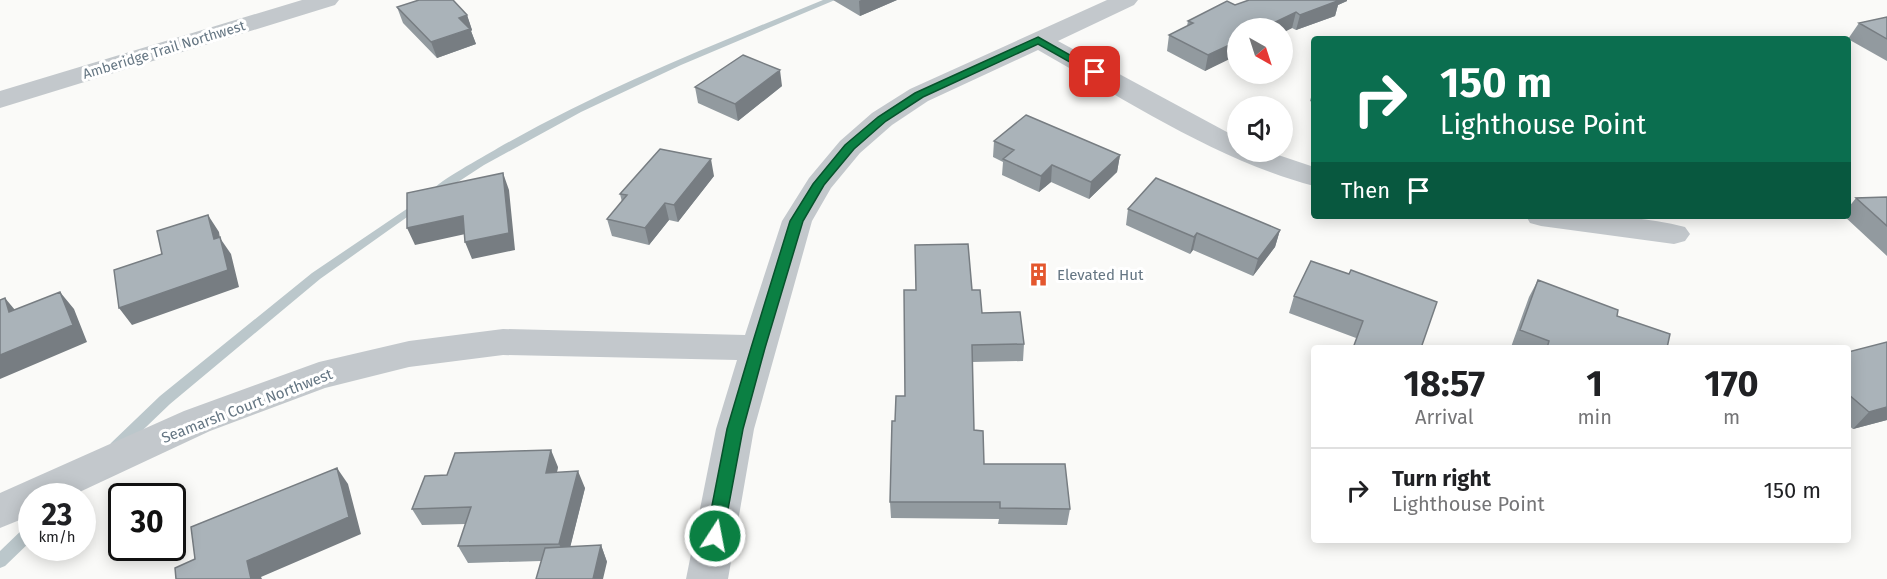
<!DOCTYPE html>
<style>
:root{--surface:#fff;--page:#f6f6f6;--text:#202124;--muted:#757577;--line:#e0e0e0}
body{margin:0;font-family:"Fira Sans",sans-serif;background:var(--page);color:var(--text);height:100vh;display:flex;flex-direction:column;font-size:22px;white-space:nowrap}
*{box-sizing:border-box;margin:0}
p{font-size:20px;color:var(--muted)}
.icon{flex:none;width:33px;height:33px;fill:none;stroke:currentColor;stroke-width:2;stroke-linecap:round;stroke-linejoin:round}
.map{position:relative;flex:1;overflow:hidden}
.drawer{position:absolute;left:1311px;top:345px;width:540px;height:198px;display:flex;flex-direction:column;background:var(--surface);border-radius:6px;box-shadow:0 3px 15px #0003}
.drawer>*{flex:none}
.banner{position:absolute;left:1311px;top:36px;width:540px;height:183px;border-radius:6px;box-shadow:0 3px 15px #0003;background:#0b6e4f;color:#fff;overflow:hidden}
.needle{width:39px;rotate:141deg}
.tools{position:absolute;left:1227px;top:18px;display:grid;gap:12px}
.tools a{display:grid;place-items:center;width:66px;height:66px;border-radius:50%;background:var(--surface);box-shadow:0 3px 15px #0003;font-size:30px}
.speed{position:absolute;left:18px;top:483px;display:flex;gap:12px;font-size:30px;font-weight:700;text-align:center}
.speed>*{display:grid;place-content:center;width:78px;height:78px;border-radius:50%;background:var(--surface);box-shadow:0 3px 15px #0003;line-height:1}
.speed small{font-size:15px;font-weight:400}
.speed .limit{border:3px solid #111;border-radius:9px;background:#fff;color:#111}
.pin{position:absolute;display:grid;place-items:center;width:51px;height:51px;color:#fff;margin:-26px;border-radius:12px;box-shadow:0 3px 9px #0006}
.me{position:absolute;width:66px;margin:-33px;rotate:11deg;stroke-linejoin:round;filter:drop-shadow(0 0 4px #0008)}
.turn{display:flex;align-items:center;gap:21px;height:126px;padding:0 30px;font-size:27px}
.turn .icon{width:78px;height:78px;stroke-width:2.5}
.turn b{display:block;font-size:42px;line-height:51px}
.then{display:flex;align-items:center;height:57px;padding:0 30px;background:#0003;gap:12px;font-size:22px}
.eta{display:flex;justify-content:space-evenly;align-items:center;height:102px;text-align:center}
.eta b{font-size:36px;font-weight:700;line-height:42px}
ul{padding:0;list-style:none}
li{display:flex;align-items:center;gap:18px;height:84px;padding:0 30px;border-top:2px solid var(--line)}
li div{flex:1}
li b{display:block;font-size:22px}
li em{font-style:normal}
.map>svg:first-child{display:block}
</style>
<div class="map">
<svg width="1887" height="579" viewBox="0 0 1887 579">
<rect width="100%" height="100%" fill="#fafaf8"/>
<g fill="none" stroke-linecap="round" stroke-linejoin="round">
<path fill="#bbc7cb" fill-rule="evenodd" d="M 823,0 L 835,0 L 681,65 L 581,112 L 484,165 L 438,195 L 430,195 L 429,193 C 441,179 480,159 498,148 C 602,89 713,45 823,0 Z
M 420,200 L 425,203 L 424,205 L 320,279 L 170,404 L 121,451 L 116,453 L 111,451 L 109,447 L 111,443 L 160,396 L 312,273 Z
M 32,524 L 32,540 L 5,566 L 0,568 L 0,551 L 27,525 Z"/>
<path fill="#c3c8cc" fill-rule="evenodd" d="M 302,0 L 339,0 L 335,5 L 0,108 L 0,91 Z
M 1107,0 L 1138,0 L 1134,5 L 1058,41 L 1238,138 L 1238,152 L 1269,152 L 1314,167 L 1314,186 C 1218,161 1124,99 1038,50 L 928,101 L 892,125 L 860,153 L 831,188 L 812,221 L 754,429 L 728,579 L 686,579 L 716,429 L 737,360 L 503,355 L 409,367 L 325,388 L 210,431 L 71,496 L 32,496 L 32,515 L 0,528 L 0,493 L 184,411 L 319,362 L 409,341 L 503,329 L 745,335 L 782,221 L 809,178 L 840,141 L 872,113 L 910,89 Z
M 1526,216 C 1579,216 1633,213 1685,227 L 1690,234 L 1685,241 L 1674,244 L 1541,226 L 1530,223 Z"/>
</g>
<path fill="#929a9f" d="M 833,0 L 897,0 L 860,16 Z
M 1347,1 L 1338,5 L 1335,16 L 1296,30 L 1292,28 L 1282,33 L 1282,28 L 1205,71 L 1167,51 L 1169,35 L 1187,26 L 1188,21 L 1235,5 Z
M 397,7 L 467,15 L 472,30 L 471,31 L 476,44 L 437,58 L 403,23 Z
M 1887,17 L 1887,61 L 1848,39 L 1859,23 Z
M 782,86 L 738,121 L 698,103 L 695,87 Z
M 1314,87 L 1314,103 L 1310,101 Z
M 994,141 L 1120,155 L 1117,172 L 1089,199 L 1051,182 L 1039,192 L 1002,175 L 1003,162 L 993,157 Z
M 714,176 L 678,222 L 669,220 L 649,245 L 612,236 L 607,219 L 622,202 L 620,194 Z
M 1887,197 L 1887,256 L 1844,216 L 1848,216 L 1848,208 L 1856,198 Z
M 1128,209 L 1280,230 L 1275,247 L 1253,276 L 1193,250 L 1190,254 L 1126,225 Z
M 1349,274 L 1437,302 L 1356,338 L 1289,313 L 1294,296 Z
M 1538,280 L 1667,348 L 1511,347 L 1529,297 Z
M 916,290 L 972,290 L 982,313 L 1024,344 L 1023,361 L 972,362 L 974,430 L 984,464 L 1070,509 L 1067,525 L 998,524 L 999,519 L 891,518 L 890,502 L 895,421 L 905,396 Z
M 1848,352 L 1887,420 L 1853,429 L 1848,425 Z
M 558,467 L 557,472 L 585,488 L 570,547 L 601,545 L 607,562 L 541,561 L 468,563 L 458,546 L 466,524 L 422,525 L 412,509 L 447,475 Z"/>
<path fill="#777d82" d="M 861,0 L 897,0 L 860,16 L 859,1 Z
M 1330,0 L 1347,0 L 1347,1 L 1338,5 L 1335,16 L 1296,30 L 1300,15 Z
M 1296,12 L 1292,28 L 1282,33 L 1282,28 L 1263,28 Z
M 467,15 L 472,30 L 471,31 L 476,44 L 437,58 L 431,42 L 459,18 Z
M 1238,41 L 1238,55 L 1205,71 L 1208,55 Z
M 780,70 L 782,86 L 738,121 L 735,104 Z
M 1120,155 L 1117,172 L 1089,199 L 1091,182 Z
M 711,159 L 714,176 L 678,222 L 674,205 Z
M 1052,165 L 1051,182 L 1039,192 L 1041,176 Z
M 503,173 L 509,190 L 515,250 L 472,259 L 465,242 Z
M 665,203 L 669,220 L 649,245 L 645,228 Z
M 208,215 L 219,232 L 220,238 L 231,254 L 239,287 L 132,325 L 119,308 L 214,239 Z
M 463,216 L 470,233 L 415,245 L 407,228 Z
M 1280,230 L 1275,247 L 1253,276 L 1258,259 Z
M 1197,233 L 1193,250 L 1190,254 L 1194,237 Z
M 60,292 L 74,309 L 87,342 L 0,379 L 0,355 Z
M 5,298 L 20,316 L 9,312 Z
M 1887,407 L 1887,420 L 1853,429 L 1869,412 Z
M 551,450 L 558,467 L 553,489 L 546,473 Z
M 337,468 L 348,484 L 361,534 L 261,577 L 262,579 L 251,579 L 247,561 Z
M 578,471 L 585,488 L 567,560 L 559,544 Z
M 601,545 L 607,562 L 603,579 L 593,579 Z"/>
<path fill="#aab3b9" stroke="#777d82" stroke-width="1.5" d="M 419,0 L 453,0 L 467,15 L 459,18 L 470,29 L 431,42 L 397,7 Z
M 1249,0 L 1340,0 L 1300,15 L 1296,12 L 1263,28 L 1238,28 L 1238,41 L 1208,55 L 1169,35 L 1193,23 L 1188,21 L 1227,1 L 1235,5 Z
M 1887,17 L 1887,39 L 1859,23 Z
M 743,55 L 780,70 L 735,104 L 695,87 Z
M 1026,115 L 1120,155 L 1091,182 L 1052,165 L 1041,176 L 1003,159 L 1014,150 L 994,141 Z
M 660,149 L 711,159 L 674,205 L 665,203 L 645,228 L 607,219 L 627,195 L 620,194 Z
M 503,173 L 509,233 L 465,242 L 463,216 L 407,228 L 407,193 Z
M 1156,178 L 1280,230 L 1258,259 L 1197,233 L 1194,237 L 1128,209 Z
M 1887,197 L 1887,226 L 1856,198 Z
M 208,215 L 214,239 L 220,237 L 228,270 L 119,308 L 114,270 L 162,254 L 157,231 Z
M 968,244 L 972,290 L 980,290 L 982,313 L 1020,312 L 1024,344 L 972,345 L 974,430 L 983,431 L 984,464 L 1065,464 L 1070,509 L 1000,508 L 1000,502 L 890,502 L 892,421 L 895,421 L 896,396 L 905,396 L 904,290 L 916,290 L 915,245 Z
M 1311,261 L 1349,274 L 1351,270 L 1437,302 L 1421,348 L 1353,348 L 1363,321 L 1294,296 Z
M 1538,280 L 1618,310 L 1617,316 L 1670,334 L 1667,348 L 1547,348 L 1549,341 L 1520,330 Z
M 60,292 L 73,325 L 0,355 L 0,300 L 5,298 L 9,312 Z
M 1887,342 L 1887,407 L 1869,412 L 1848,394 L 1848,352 Z
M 551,450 L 546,473 L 578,471 L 559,544 L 458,546 L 471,507 L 412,509 L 425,476 L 447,475 L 455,453 Z
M 337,468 L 349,517 L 247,561 L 251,579 L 176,579 L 175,568 L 195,559 L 191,527 Z
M 601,545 L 593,579 L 536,579 L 545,548 Z"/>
<path fill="#0b8043" stroke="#07532c" stroke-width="1.5" d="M 1038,37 L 1100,72 L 1099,74 L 1091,74 L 1038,44 L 923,97 L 886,121 L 854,149 L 824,185 L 803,221 L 765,348 L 743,429 L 723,536 L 721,541 L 715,543 L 709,541 L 706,536 L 727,429 L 751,348 L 790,221 L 813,184 L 845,145 L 878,117 L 915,93 Z"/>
<defs>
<symbol id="building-bare" viewBox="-9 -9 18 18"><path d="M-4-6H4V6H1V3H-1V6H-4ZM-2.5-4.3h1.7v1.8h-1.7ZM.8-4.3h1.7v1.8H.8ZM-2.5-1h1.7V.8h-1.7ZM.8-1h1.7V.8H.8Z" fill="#e4572e" stroke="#fff" stroke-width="2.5" paint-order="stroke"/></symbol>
</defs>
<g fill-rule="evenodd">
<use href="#building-bare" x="1022" y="258" width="33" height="33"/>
</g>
<g text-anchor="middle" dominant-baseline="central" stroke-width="6" stroke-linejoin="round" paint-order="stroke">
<g font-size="14" fill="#657683" stroke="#fff">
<text transform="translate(164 50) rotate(-17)">Amberidge Trail Northwest</text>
</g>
<g font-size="15" fill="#657683" stroke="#fff" text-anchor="start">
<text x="1057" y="275">Elevated Hut</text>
</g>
<g font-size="15" fill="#657683" stroke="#fff">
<text transform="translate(247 406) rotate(-21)">Seamarsh Court Northwest</text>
</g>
</g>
</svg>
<div class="tools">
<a><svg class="needle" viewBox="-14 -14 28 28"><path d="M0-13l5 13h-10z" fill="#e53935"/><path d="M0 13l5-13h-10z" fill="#757577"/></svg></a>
<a><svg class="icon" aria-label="sound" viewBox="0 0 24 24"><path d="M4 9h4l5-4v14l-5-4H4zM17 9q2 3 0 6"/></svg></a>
</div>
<div class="speed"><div>23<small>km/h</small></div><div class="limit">30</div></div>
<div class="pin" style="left:1095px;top:72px;background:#d93025"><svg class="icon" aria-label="arrive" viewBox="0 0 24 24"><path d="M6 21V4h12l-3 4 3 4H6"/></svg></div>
<svg class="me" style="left:715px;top:536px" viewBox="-20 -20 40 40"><circle r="17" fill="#0b8043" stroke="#fff" stroke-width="3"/><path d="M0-11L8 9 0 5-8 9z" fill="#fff"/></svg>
<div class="banner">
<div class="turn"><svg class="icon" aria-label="right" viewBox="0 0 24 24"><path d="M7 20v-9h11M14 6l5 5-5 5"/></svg><div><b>150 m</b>Lighthouse Point</div></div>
<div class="then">Then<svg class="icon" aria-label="arrive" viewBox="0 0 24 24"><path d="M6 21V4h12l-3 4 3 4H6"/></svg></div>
</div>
<section class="drawer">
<div class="eta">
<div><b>18:57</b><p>Arrival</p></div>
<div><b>1</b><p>min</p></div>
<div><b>170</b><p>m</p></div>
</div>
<ul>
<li><svg class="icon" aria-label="right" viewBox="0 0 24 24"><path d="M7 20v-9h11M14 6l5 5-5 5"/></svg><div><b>Turn right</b><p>Lighthouse Point</p></div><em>150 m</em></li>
</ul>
</section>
</div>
